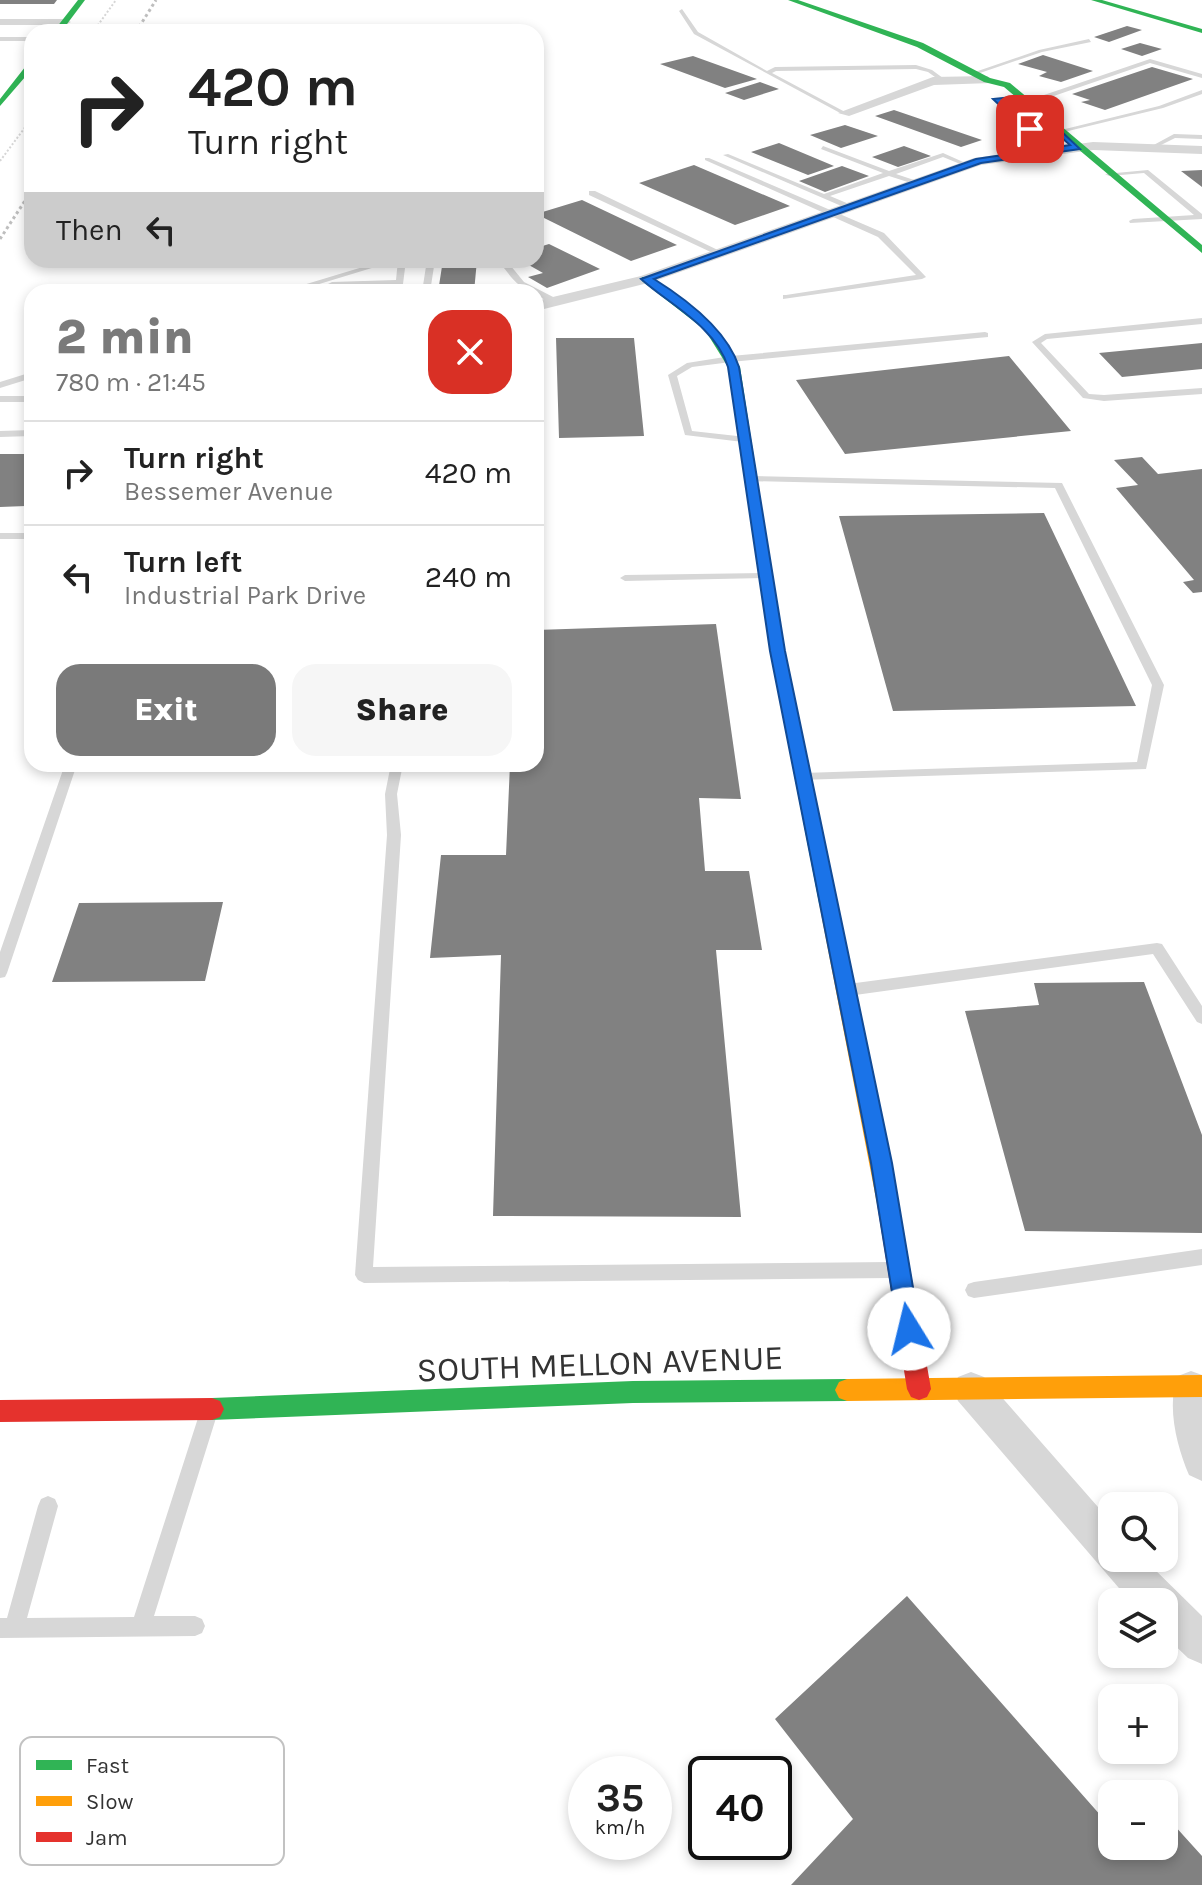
<!DOCTYPE html>
<meta charset="utf-8">
<style>
:root{--surface:#fff;--page:#f6f6f6;--text:#222;--muted:#767676;--line:#e0e0e0;--accent:#7a7a7a}
body{margin:0;font-family:Karla,sans-serif;background:var(--page);color:var(--text);height:100vh;display:flex;flex-direction:column;font-size:30px;white-space:nowrap}
*{box-sizing:border-box;margin:0}
p{font-size:26px;color:var(--muted)}
.icon{flex:none;width:44px;height:44px;fill:none;stroke:currentColor;stroke-width:2;stroke-linecap:round;stroke-linejoin:round}
.map{position:relative;flex:1;overflow:hidden}
.side{position:absolute;left:24px;top:284px;width:520px;height:488px;display:flex;flex-direction:column;background:var(--surface);border-radius:24px;box-shadow:0 4px 12px #0003}
.side>*{flex:none}
.guide{position:absolute;left:24px;top:24px;width:520px;height:244px;border-radius:24px;box-shadow:0 4px 12px #0003;background:#fff;color:var(--text);overflow:hidden}
.buttons{position:absolute;left:1098px;top:1492px;display:grid;gap:16px}
.buttons a{display:grid;place-items:center;width:80px;height:80px;border-radius:16px;background:var(--surface);box-shadow:0 4px 12px #0003;font-size:40px}
.speed{position:absolute;left:568px;top:1756px;display:flex;gap:16px;font-size:40px;font-weight:700;text-align:center}
.speed>*{display:grid;place-content:center;width:104px;height:104px;border-radius:50%;background:var(--surface);box-shadow:0 4px 12px #0003;line-height:1}
.speed small{font-size:20px;font-weight:400}
.speed .limit{border:4px solid #111;border-radius:12px;background:#fff;color:#111}
.pin{position:absolute;display:grid;place-items:center;width:68px;height:68px;color:#fff;margin:-34px;border-radius:16px;box-shadow:0 4px 12px #0006}
.me{position:absolute;width:88px;margin:-44px;rotate:351deg;stroke-linejoin:round;filter:drop-shadow(0 0 6px #0008)}
.turn{display:flex;align-items:center;gap:28px;height:168px;padding:0 32px;font-size:36px}
.turn .icon{width:104px;height:104px;stroke-width:2.5}
.turn b{display:block;font-size:56px;line-height:68px}
.then{display:flex;align-items:center;height:76px;padding:0 32px;background:#0003;gap:16px;font-size:30px}
.round{display:grid;place-items:center;flex:none;width:84px;height:84px;border-radius:24px;background:var(--page)}
.overview{display:flex;align-items:center;justify-content:space-between;height:136px;padding:0 32px}
h1{font-size:48px;font-weight:800;line-height:60px;color:var(--accent)}
.cta{display:flex;gap:16px;margin-top:auto;padding:16px 32px}
.cta a{flex:1;height:92px;border-radius:24px;background:var(--accent);color:#fff;font-size:32px;font-weight:800;line-height:92px;text-align:center}
.cta a+a{background:var(--page);color:var(--text)}
ul{padding:0;list-style:none}
li{display:flex;align-items:center;gap:24px;height:104px;padding:0 32px;border-top:2px solid var(--line)}
li div{flex:1}
li b{display:block;font-size:30px}
li em{font-style:normal}
.map>svg:first-child{display:block}
</style>
<div class="map">
<svg width="1202" height="1885" viewBox="0 0 1202 1885">
<rect width="100%" height="100%" fill="#fff"/>
<path fill="#818181" d="M 0,0 L 57,0 L 54,4 L 0,4 Z
M 1127,26 L 1142,30 L 1109,42 L 1094,37 Z
M 1140,43 L 1162,49 L 1142,56 L 1121,49 Z
M 1043,55 L 1093,71 L 1061,82 L 1039,76 L 1047,72 L 1018,64 Z
M 693,56 L 757,79 L 725,88 L 660,64 Z
M 1152,67 L 1193,79 L 1105,110 L 1081,102 L 1090,100 L 1072,94 Z
M 760,82 L 779,89 L 744,100 L 725,93 Z
M 894,110 L 982,140 L 961,147 L 875,116 Z
M 845,125 L 878,136 L 841,148 L 810,135 Z
M 779,143 L 834,166 L 808,175 L 751,152 Z
M 904,146 L 931,156 L 898,167 L 872,157 Z
M 694,165 L 790,206 L 735,225 L 639,183 Z
M 842,166 L 869,176 L 825,192 L 799,181 Z
M 1202,170 L 1202,187 L 1181,171 Z
M 582,200 L 677,245 L 631,261 L 536,214 Z
M 549,244 L 600,269 L 547,288 L 528,277 L 543,273 L 520,260 L 536,260 L 536,248 Z
M 443,260 L 477,260 L 474,292 L 438,292 Z
M 556,338 L 634,338 L 644,436 L 559,438 Z
M 1202,343 L 1202,369 L 1122,377 L 1099,353 Z
M 1009,356 L 1071,431 L 845,454 L 796,380 Z
M 0,454 L 32,454 L 32,493 L 26,506 L 0,507 Z
M 1142,457 L 1158,474 L 1202,469 L 1202,592 L 1193,593 L 1183,582 L 1194,580 L 1116,488 L 1138,485 L 1114,460 Z
M 1044,513 L 1136,706 L 893,711 L 839,516 Z
M 716,624 L 741,799 L 699,798 L 705,871 L 749,871 L 762,950 L 716,950 L 741,1217 L 493,1216 L 501,955 L 430,958 L 441,855 L 506,855 L 510,764 L 536,764 L 536,630 Z
M 223,902 L 205,981 L 52,982 L 79,903 Z
M 1144,982 L 1202,1135 L 1202,1233 L 1025,1231 L 965,1011 L 1039,1005 L 1034,983 Z
M 907,1596 L 1102,1817 L 1112,1805 L 1112,1846 L 1164,1846 L 1164,1814 L 1202,1856 L 1202,1885 L 791,1885 L 853,1819 L 775,1719 Z
M 1133,1781 L 1145,1794 L 1122,1794 Z"/>
<g fill="none" stroke-linecap="round" stroke-linejoin="round">
<path stroke="#d6d6d6" stroke-width="2" stroke-dasharray="2 2" stroke-linecap="butt" d="M 93,32 L 116,0
M 0,161 L 32,118"/>
<path fill="#d7d7d7" fill-rule="evenodd" d="M 682,9 L 698,32 L 767,71 L 775,67 L 916,65 L 932,70 L 947,81 L 942,82 L 928,72 L 916,69 L 776,71 L 772,73 L 847,113 L 842,114 L 694,34 L 679,11 Z
M 0,37 L 32,37 L 32,41 L 0,41 Z
M 1089,39 L 1091,42 L 1042,52 L 977,74 L 972,73 L 1039,50 Z
M 1150,59 L 1202,74 L 1202,78 L 1150,63 L 1045,99 L 997,101 L 994,99 L 1044,95 Z
M 1202,90 L 1202,94 L 1163,108 L 1060,133 L 1057,131 L 1159,106 Z
M 1174,134 L 1202,135 L 1202,139 L 1175,138 L 1155,148 L 1150,147 Z
M 823,146 L 889,171 L 943,153 L 970,165 L 965,166 L 943,157 L 896,174 L 917,181 L 917,185 L 889,176 L 830,196 L 849,204 L 849,208 L 846,208 L 723,155 L 728,154 L 824,194 L 883,173 L 821,149 Z
M 705,158 L 709,158 L 884,233 L 926,277 L 922,279 L 783,299 L 783,295 L 786,295 L 916,275 L 878,237 L 705,160 Z
M 1148,170 L 1202,214 L 1202,219 L 1130,223 L 1129,221 L 1133,219 L 1194,215 L 1144,173 L 1109,176 L 1105,174 Z
M 589,191 L 595,191 L 722,252 L 715,254 L 589,195 Z
M 386,260 L 398,260 L 293,292 L 280,292 Z
M 398,260 L 406,260 L 402,292 L 394,292 L 395,285 L 332,286 L 328,284 L 332,282 L 396,280 Z
M 427,260 L 435,260 L 430,292 L 422,292 Z
M 498,260 L 506,260 L 524,282 L 559,300 L 559,304 L 553,304 L 536,295 L 536,292 C 518,290 509,274 498,260 Z
M 1202,318 L 1202,324 L 1047,339 L 1041,343 L 1089,394 L 1104,395 L 1202,388 L 1202,394 L 1104,401 L 1083,398 L 1032,342 L 1045,334 Z
M 985,332 L 988,333 L 988,337 L 731,362 L 692,367 L 677,376 L 692,431 L 746,437 L 748,439 L 743,442 L 685,435 L 668,375 L 687,363 L 731,356 Z
M 32,372 L 32,378 L 0,388 L 0,382 Z
M 0,396 L 32,396 L 32,402 L 0,402 Z
M 32,430 L 32,436 L 0,437 L 0,431 Z
M 750,476 L 1062,483 L 1164,685 L 1146,769 L 799,780 L 797,777 L 799,774 L 803,773 L 1137,762 L 1152,685 L 1055,488 L 747,481 L 745,479 Z
M 0,533 L 32,533 L 32,539 L 0,539 Z
M 765,573 L 770,576 L 769,578 L 625,581 L 620,578 L 625,575 Z
M 65,764 L 77,764 L 7,973 L 5,977 L 0,978 L 0,952 Z
M 391,764 L 403,764 L 397,794 L 401,835 L 373,1267 L 891,1262 L 897,1265 L 899,1270 L 897,1275 L 891,1278 L 364,1283 L 358,1280 L 355,1275 L 387,835 L 385,794 Z
M 1157,943 L 1162,944 L 1202,1006 L 1202,1024 L 1197,1022 L 1153,954 L 848,996 L 843,994 L 841,990 L 843,986 L 848,984 Z
M 1202,1249 L 1202,1265 L 974,1298 L 968,1296 L 965,1290 L 968,1284 L 974,1282 Z
M 207,1409 L 213,1412 L 216,1418 L 154,1616 L 195,1616 L 202,1619 L 205,1626 L 202,1633 L 195,1636 L 0,1638 L 0,1618 L 7,1618 L 38,1506 L 41,1499 L 48,1496 L 55,1499 L 58,1506 L 27,1618 L 134,1617 L 198,1418 L 201,1412 Z"/>
<path fill="#d7d7d7" fill-rule="evenodd" d="M 0,19 L 65,19 L 71,22 L 65,25 L 0,25 Z
M 987,76 L 993,80 L 991,83 L 934,85 L 849,116 L 838,113 L 933,77 Z
M 1093,142 L 1202,146 L 1202,154 L 1093,150 L 981,165 L 652,282 L 536,311 L 536,301 L 641,276 L 974,158 Z
M 1191,1371 L 1202,1375 L 1202,1481 L 1189,1475 C 1177,1447 1166,1405 1178,1376 Z
M 971,1372 L 984,1377 L 1112,1523 L 1112,1558 L 1143,1558 L 1202,1616 L 1202,1664 L 1188,1658 L 1164,1635 L 1164,1602 L 1131,1602 L 958,1401 L 953,1389 L 958,1377 Z"/>
<path fill="#30b455" fill-rule="evenodd" d="M 78,0 L 85,0 L 61,32 L 53,32 Z
M 788,0 L 798,0 L 923,43 L 990,78 L 1010,83 L 1202,245 L 1202,253 L 1004,87 L 984,82 L 917,47 Z
M 1091,0 L 1102,0 L 1202,29 L 1202,33 Z
M 29,62 L 32,62 L 32,69 L 0,106 L 0,99 Z
M 642,277 L 650,277 L 713,326 L 740,367 L 784,651 L 837,903 L 828,909 L 819,903 L 770,651 L 728,367 L 705,330 L 642,281 Z
M 847,1379 L 855,1382 L 859,1390 L 855,1398 L 847,1401 L 633,1403 L 212,1420 L 204,1417 L 200,1409 L 204,1401 L 212,1398 L 633,1381 Z"/>
<path fill="#ff9f0a" fill-rule="evenodd" d="M 828,897 L 837,903 L 899,1204 L 895,1210 L 888,1213 L 881,1210 L 877,1204 L 819,903 Z
M 1202,1375 L 1202,1397 L 847,1401 L 839,1398 L 835,1390 L 839,1382 L 847,1379 Z"/>
<path fill="#e5322d" fill-rule="evenodd" d="M 888,1195 L 895,1198 L 899,1204 L 931,1389 L 927,1397 L 919,1400 L 911,1397 L 907,1389 L 877,1204 L 881,1198 Z
M 212,1398 L 220,1401 L 224,1409 L 220,1417 L 212,1420 L 0,1422 L 0,1400 Z"/>
<path stroke="#bebebe" stroke-width="3" stroke-dasharray="3 3" stroke-linecap="butt" d="M 136,32 L 156,0
M 0,239 L 32,190"/>
</g>
<path fill="#1a73e8" stroke="#114b97" stroke-width="2" d="M 1024,96 L 1080,149 L 981,163 L 654,279 C 686,299 727,330 739,367 L 785,651 L 892,1163 L 920,1329 L 917,1337 L 909,1340 L 901,1337 L 898,1329 L 871,1163 L 770,651 L 728,367 C 715,326 670,305 641,279 L 976,159 L 1070,145 L 1019,100 L 1004,101 L 1033,131 L 1027,131 L 993,99 Z"/>
<g text-anchor="middle" dominant-baseline="central" stroke-width="8" stroke-linejoin="round" paint-order="stroke">
<g font-size="34" fill="#333" stroke="#fff">
<text transform="translate(600 1364) rotate(-2)">SOUTH MELLON AVENUE</text>
</g>
</g>
<rect x="20" y="1737" width="264" height="128" rx="12" fill="#fff" stroke="#c2c2c2" stroke-width="2"/>
<rect x="36" y="1760" width="36" height="10" fill="#30b455"/>
<rect x="36" y="1796" width="36" height="10" fill="#ff9f0a"/>
<rect x="36" y="1832" width="36" height="10" fill="#e5322d"/>
<g font-size="22" fill="#333">
<text x="86" y="1773">Fast</text>
<text x="86" y="1809">Slow</text>
<text x="86" y="1845">Jam</text>
</g>
</svg>
<div class="buttons">
<a><svg class="icon" aria-label="search" viewBox="0 0 24 24"><circle cx="10" cy="10" r="6"/><path d="M15 15l6 6"/></svg></a>
<a><svg class="icon" aria-label="layers" viewBox="0 0 24 24"><path d="M12 4l9 5-9 5-9-5zM3 14l9 5 9-5"/></svg></a>
<a>+</a>
<a>−</a>
</div>
<div class="speed"><div>35<small>km/h</small></div><div class="limit">40</div></div>
<div class="pin" style="left:1030px;top:129px;background:#d93025"><svg class="icon" aria-label="arrive" viewBox="0 0 24 24"><path d="M6 21V4h12l-3 4 3 4H6"/></svg></div>
<svg class="me" style="left:909px;top:1329px" viewBox="-20 -20 40 40"><circle r="19" fill="#fff"/><path d="M0-13L10 11 0 6-10 11z" fill="#1a73e8"/></svg>
<div class="guide">
<div class="turn"><svg class="icon" aria-label="right" viewBox="0 0 24 24"><path d="M7 20v-9h11M14 6l5 5-5 5"/></svg><div><b>420 m</b>Turn right</div></div>
<div class="then">Then<svg class="icon" aria-label="left" viewBox="0 0 24 24"><path d="M17 20v-9H6M10 6l-5 5 5 5"/></svg></div>
</div>
<section class="side">
<div class="overview"><div><h1>2 min</h1><p>780 m · 21:45</p></div><a class="round" style="background:#d93025;color:#fff"><svg class="icon" aria-label="close" viewBox="0 0 24 24"><path d="M6 6l12 12M18 6L6 18"/></svg></a></div>
<ul>
<li><svg class="icon" aria-label="right" viewBox="0 0 24 24"><path d="M7 20v-9h11M14 6l5 5-5 5"/></svg><div><b>Turn right</b><p>Bessemer Avenue</p></div><em>420 m</em></li>
<li><svg class="icon" aria-label="left" viewBox="0 0 24 24"><path d="M17 20v-9H6M10 6l-5 5 5 5"/></svg><div><b>Turn left</b><p>Industrial Park Drive</p></div><em>240 m</em></li>
</ul>
<div class="cta"><a>Exit</a><a>Share</a></div>
</section>
</div>
